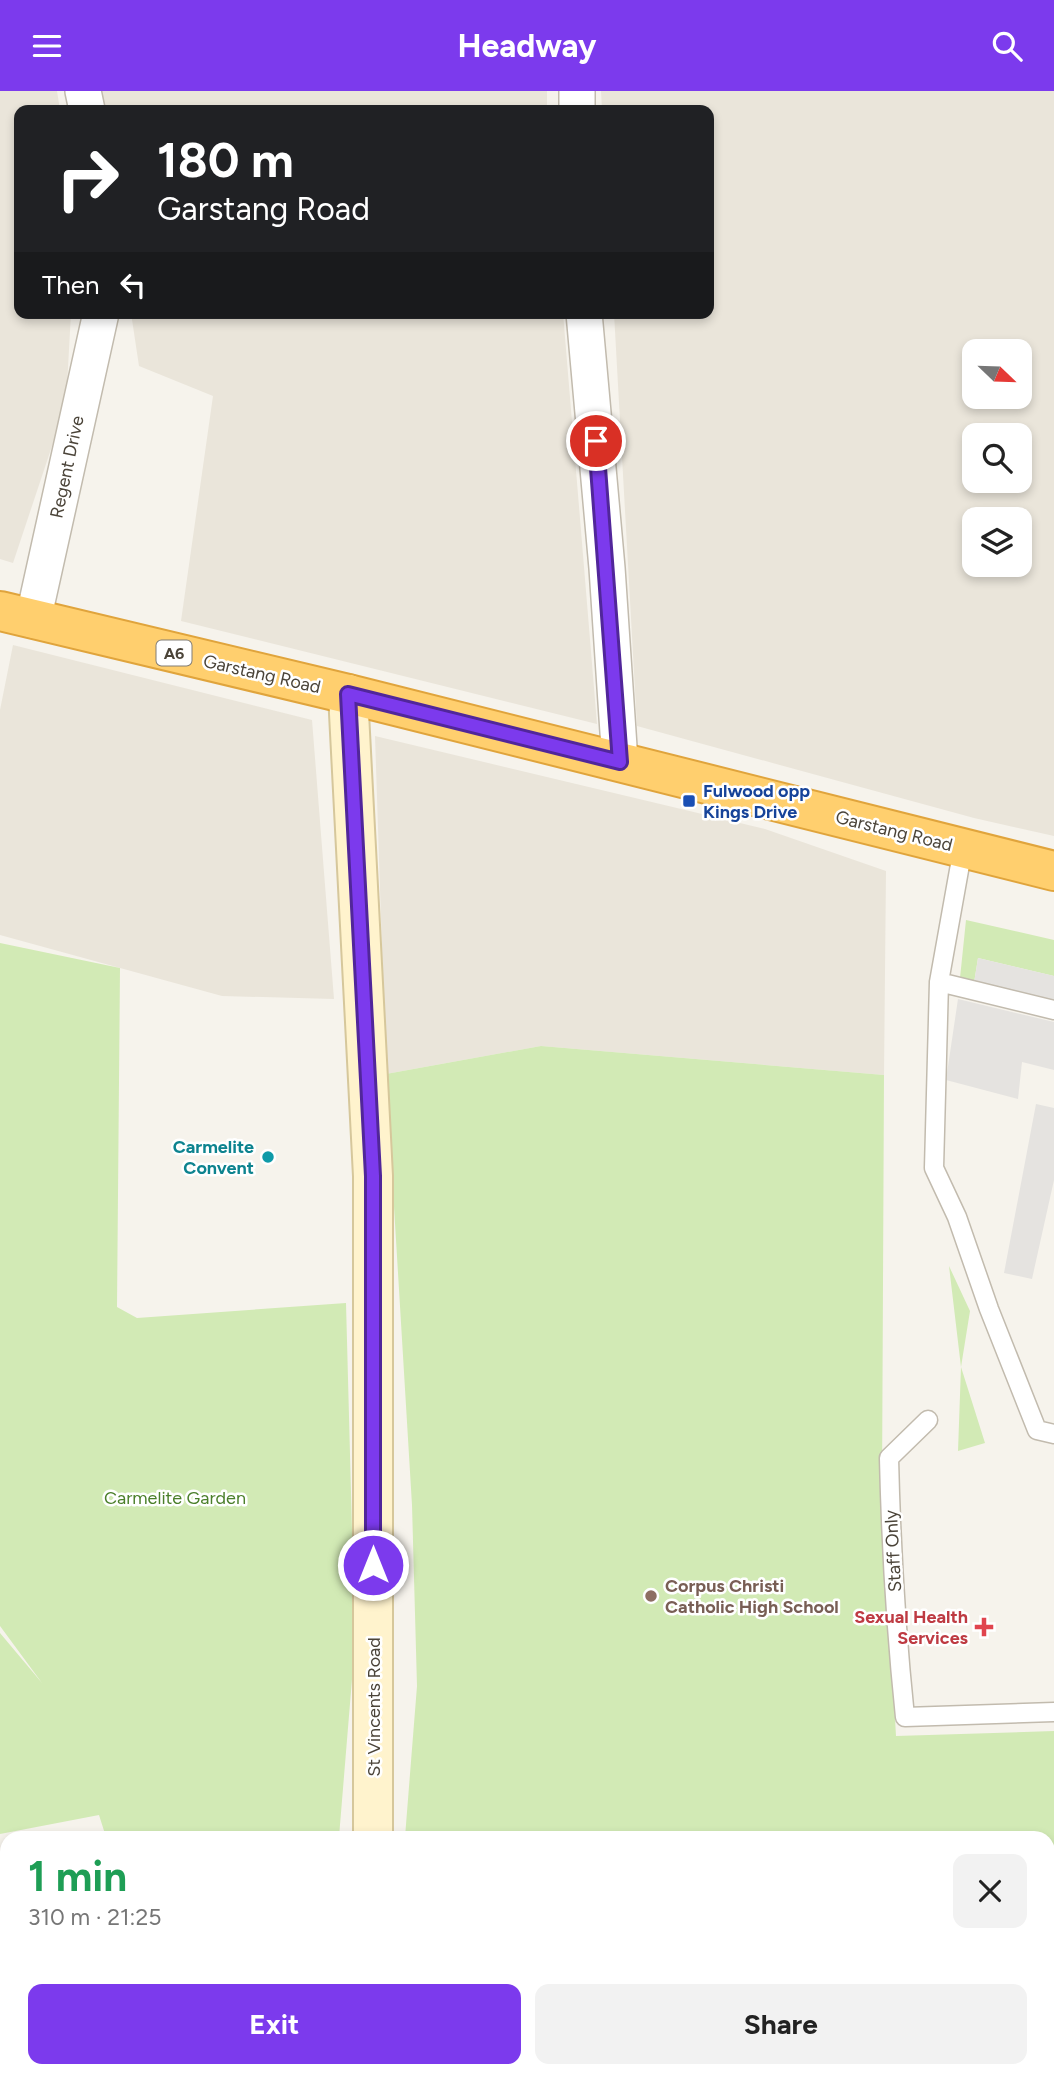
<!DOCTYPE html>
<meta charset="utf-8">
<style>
:root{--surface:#fff;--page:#f2f2f2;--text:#222;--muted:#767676;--accent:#7c3aed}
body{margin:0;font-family:Figtree,sans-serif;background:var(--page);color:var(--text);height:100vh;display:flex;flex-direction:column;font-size:26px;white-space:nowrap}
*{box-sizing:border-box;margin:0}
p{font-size:23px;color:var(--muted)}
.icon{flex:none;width:38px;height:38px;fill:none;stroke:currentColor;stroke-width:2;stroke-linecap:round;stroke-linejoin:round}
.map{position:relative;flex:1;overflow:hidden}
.details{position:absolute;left:0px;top:1740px;width:1055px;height:247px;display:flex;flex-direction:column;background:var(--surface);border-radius:21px 21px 0 0;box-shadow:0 4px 10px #0003}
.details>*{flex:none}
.banner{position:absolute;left:14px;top:14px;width:700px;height:214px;border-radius:14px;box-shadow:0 4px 10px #0003;background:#202124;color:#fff;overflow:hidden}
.needle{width:46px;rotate:113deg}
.controls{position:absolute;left:962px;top:248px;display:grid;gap:14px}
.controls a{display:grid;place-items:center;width:70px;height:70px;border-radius:14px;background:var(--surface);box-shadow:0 4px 10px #0003;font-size:35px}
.pin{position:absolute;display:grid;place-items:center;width:60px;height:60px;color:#fff;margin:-30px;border:4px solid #fff;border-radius:50%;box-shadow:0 2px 7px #0007}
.me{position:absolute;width:77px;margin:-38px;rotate:0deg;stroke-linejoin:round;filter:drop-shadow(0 0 5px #0008)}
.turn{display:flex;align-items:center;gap:24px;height:147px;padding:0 28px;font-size:32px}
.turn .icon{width:91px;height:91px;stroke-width:2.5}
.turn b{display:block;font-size:49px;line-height:60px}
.then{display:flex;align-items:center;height:66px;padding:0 28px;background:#0003;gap:14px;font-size:26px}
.round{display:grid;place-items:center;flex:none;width:74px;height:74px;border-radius:14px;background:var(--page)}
.head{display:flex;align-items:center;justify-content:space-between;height:119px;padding:0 28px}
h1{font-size:42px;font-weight:700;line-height:52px;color:#1e9e55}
.cta{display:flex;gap:14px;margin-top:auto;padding:14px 28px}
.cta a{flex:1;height:80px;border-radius:14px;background:var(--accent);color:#fff;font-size:28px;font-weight:700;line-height:80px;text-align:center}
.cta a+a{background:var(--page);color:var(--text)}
header{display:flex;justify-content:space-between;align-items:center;height:91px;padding:0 28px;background:var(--accent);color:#fff;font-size:32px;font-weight:700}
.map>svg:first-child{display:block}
</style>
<header><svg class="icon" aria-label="menu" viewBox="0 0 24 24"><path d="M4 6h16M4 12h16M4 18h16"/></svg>Headway<svg class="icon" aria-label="search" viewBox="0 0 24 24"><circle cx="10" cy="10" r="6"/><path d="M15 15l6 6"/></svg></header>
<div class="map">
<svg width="1054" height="1985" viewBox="0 0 1054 1985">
<rect width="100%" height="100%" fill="#f6f3ec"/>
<path fill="#eae5da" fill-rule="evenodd" d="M 0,0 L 57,0 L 60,19 L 19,19 L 19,222 L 71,222 L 66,313 L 13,472 L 0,468 Z
M 97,0 L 547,0 L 547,19 L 100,19 Z
M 601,0 L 1054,0 L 1054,745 L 974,727 L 637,635 L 614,222 L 709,222 L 709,19 L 602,19 ZM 975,261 L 1020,261 L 1020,306 L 975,306 ZM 975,345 L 1020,345 L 1020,390 L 975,390 ZM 975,429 L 1020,429 L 1020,474 L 975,474 Z
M 131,222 L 563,222 L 597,633 L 181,530 L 213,305 L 139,275 Z
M 13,554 L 312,629 L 334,908 L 222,905 L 0,844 L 0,619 Z
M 375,645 L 765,738 L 886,780 L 884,984 L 541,955 L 386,983 Z
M 0,1764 L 7,1764 L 7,1899 L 0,1898 Z"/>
<path fill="#efe8d6" d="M 142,1979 L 353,1979 L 354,1985 L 143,1985 Z"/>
<path fill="#d2eab5" d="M 966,829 L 1054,849 L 1054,885 L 978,867 L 974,892 L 960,887 Z
M 0,852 L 120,877 L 117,1216 L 137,1227 L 346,1212 L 355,1552 L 339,1746 L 106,1746 L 99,1724 L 0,1743 L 0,1542 L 42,1592 L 0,1535 Z
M 541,955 L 884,984 L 882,1398 L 896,1645 L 1054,1640 L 1054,1985 L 844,1985 L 844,1979 L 1048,1979 L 1048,1746 L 405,1746 L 417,1595 L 412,1414 L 386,983 Z
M 949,1175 L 970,1220 L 961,1276 L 985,1352 L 958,1360 L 961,1276 Z
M 0,1884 L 7,1887 L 7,1974 L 0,1972 Z
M 25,1979 L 142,1979 L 143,1985 L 45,1985 Z
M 406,1979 L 716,1979 L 632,1983 L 631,1985 L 406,1985 Z"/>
<path fill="#e5e3e0" d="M 978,867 L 1054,885 L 1054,910 L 974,892 Z
M 958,908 L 1054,931 L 1054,979 L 1022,971 L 1018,1008 L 946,989 Z
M 1036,1013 L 1054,1017 L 1054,1089 L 1032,1188 L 1004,1182 Z
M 225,1979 L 358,1979 L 359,1985 L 224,1985 Z
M 716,1979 L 820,1979 L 820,1985 L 631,1985 L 631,1983 Z"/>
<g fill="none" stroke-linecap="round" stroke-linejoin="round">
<defs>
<path id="lane" d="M 963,757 L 939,891 L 934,1077 L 957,1126 L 989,1218 L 1037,1339 L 1054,1343
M 939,891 L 1054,919
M 928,1329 L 889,1367 C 891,1454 896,1540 905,1626 L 1054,1621"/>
<path id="street" d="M 83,0 L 87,19
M 577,0 L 577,19
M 584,222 L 607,477 L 620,671
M 33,529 L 101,222"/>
<path id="secondary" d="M 348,603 L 373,1085 L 373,1746
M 374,1979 L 375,1985"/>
<path id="highway" d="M 0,520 L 348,603 L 1054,780"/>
</defs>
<use href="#lane" stroke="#c2bbae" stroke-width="21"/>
<use href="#street" stroke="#c2bbae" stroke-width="38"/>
<use href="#secondary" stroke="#d6c79b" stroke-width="42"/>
<use href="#highway" stroke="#e0a43c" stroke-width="42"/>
<use href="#lane" stroke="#fff" stroke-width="18"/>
<use href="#street" stroke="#fff" stroke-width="35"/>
<use href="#secondary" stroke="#fff3cd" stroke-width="38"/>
<use href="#highway" stroke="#ffcf6e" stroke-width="38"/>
</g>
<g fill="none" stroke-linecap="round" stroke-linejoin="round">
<defs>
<path id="route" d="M 373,1474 L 373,1085 L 348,603 L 620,671 L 596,350"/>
</defs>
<use href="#route" stroke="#51269a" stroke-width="18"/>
<use href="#route" stroke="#7c3aed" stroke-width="12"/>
</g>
<rect fill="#1a4fb4" stroke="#fff" stroke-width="2.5" x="682" y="703" width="14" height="14" rx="3.5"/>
<circle fill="#0f9aa8" stroke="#fff" stroke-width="2.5" cx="268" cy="1066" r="7"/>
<circle fill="#8d6e63" stroke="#fff" stroke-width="2.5" cx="651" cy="1505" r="7"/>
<path fill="#e0444e" stroke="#fff" stroke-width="2.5" d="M980.5 1525.5h7v7h7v7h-7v7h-7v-7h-7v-7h7z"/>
<g text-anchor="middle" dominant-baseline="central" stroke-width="5" stroke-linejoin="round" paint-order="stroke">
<rect fill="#fff" stroke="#817c74" stroke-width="2" x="156.5" y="549.5" width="35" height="25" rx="5"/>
<g font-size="16" font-weight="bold" fill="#4b4439">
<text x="174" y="562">A6</text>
</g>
<g font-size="18" fill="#4b4439" stroke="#fff">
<text transform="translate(67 376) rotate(-78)">Regent Drive</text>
<text transform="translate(262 583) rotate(13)">Garstang Road</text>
<text transform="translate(894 740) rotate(14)">Garstang Road</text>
<text transform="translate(893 1460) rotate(-93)">Staff Only</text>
<text transform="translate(374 1616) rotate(-90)">St Vincents Road</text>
</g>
<g font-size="18" font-weight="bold" fill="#164399" stroke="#fff" text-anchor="start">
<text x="703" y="700">Fulwood opp<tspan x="703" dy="21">Kings Drive</tspan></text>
</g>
<g font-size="18" font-weight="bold" fill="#0d838f" stroke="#fff" text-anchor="end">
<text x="254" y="1056">Carmelite<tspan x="254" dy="21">Convent</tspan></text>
</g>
<g font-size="18" fill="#4a7f2a" stroke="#fff">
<text x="175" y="1407">Carmelite Garden</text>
</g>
<g font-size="18" font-weight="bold" fill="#785e54" stroke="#fff" text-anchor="start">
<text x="665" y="1495">Corpus Christi<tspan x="665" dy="21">Catholic High School</tspan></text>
</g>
<g font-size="18" font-weight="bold" fill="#be3a42" stroke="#fff" text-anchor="end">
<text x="968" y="1526">Sexual Health<tspan x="968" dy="21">Services</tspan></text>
</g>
</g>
</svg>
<div class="controls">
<a><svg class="needle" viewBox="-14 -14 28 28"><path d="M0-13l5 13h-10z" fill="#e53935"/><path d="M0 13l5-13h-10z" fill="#767676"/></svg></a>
<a><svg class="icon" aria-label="search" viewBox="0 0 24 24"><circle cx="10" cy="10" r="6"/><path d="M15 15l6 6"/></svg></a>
<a><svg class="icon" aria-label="layers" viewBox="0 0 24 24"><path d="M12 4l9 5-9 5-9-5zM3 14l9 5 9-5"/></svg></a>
</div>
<div class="pin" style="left:596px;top:350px;background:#d93025"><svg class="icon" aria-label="arrive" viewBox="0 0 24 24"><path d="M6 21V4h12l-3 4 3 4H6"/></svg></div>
<svg class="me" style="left:373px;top:1474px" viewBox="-20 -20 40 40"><circle r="17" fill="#7c3aed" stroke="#fff" stroke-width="3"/><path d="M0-11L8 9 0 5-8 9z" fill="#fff"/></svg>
<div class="banner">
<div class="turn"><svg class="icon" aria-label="right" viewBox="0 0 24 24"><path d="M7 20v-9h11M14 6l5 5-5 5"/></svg><div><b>180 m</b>Garstang Road</div></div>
<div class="then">Then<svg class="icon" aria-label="left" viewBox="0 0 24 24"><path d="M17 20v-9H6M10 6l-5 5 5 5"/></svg></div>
</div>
<section class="details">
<div class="head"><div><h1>1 min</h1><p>310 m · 21:25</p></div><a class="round"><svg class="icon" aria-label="close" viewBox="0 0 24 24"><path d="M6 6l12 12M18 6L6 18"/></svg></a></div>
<div class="cta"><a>Exit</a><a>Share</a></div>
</section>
</div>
